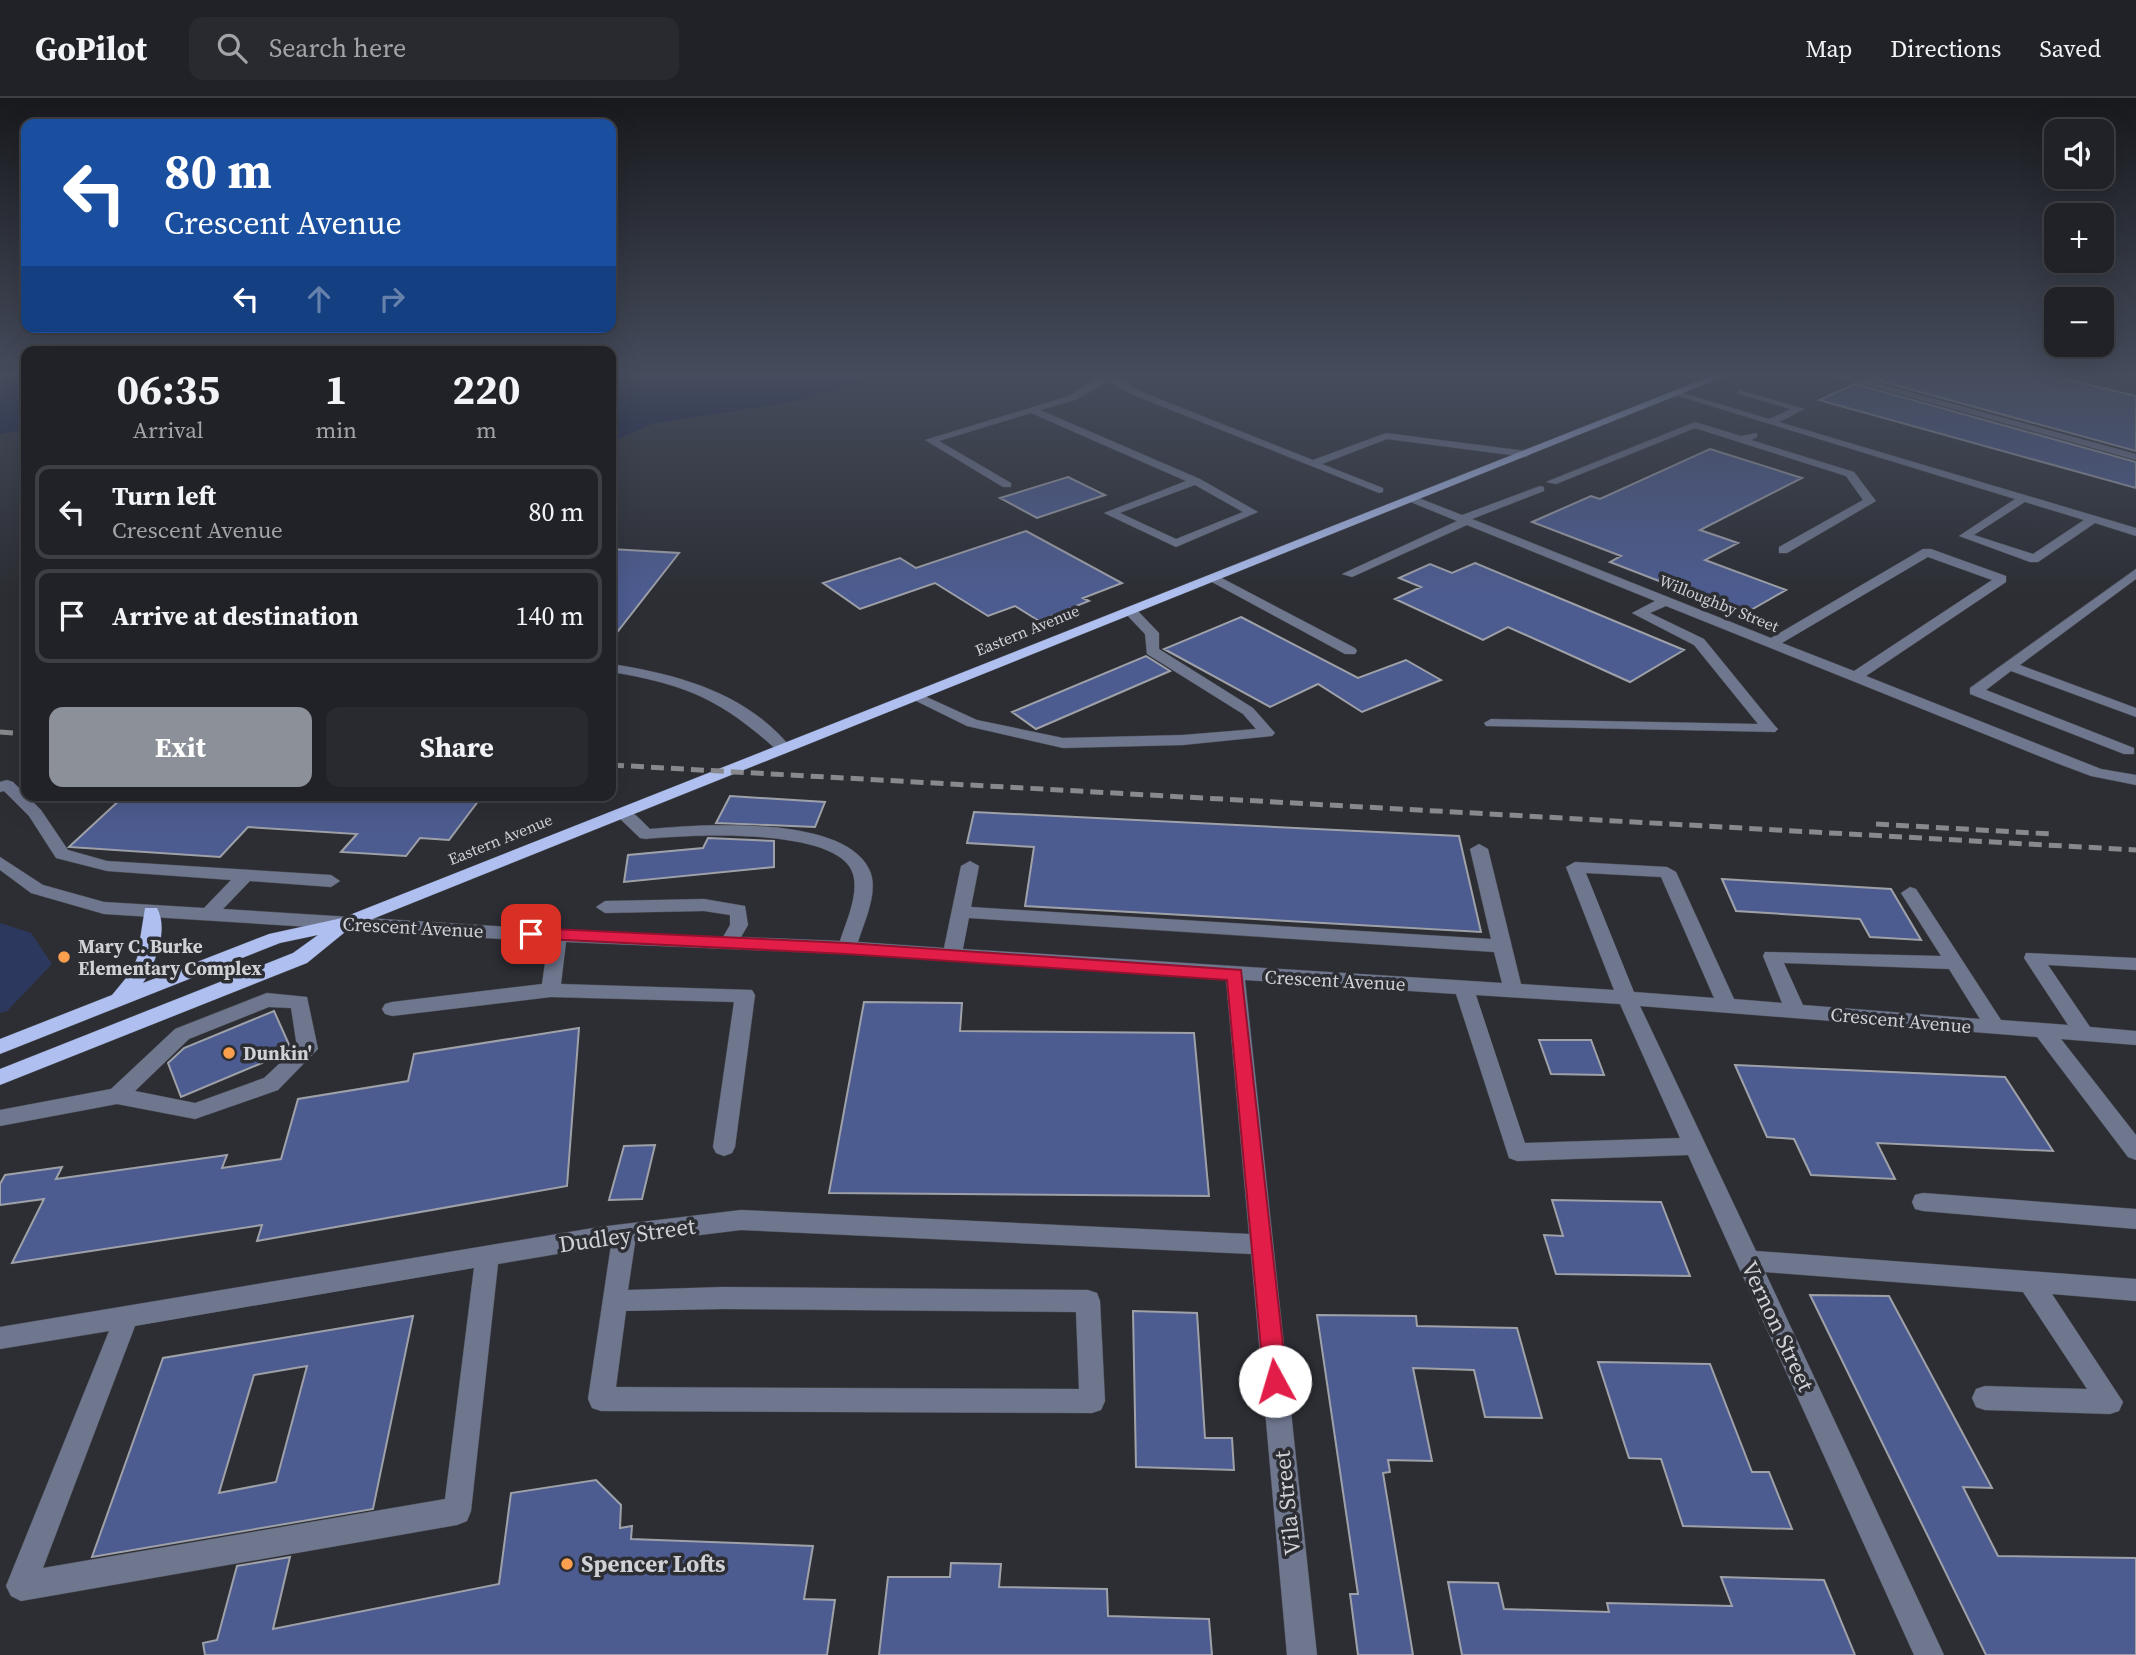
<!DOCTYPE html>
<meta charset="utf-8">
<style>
:root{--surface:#212227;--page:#292a2f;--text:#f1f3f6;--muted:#a2a4a7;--line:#3e3f44;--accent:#8c9099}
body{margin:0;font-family:"Source Serif 4",serif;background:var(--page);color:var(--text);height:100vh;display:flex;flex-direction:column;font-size:26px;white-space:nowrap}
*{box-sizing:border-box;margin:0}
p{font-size:23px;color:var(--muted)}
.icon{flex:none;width:38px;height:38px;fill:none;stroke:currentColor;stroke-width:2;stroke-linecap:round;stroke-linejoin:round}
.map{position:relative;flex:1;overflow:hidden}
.details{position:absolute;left:21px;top:248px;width:595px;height:455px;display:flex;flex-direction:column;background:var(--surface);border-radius:14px;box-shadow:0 7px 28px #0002,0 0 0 2px var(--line)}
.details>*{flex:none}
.banner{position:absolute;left:21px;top:21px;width:595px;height:214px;border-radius:14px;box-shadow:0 7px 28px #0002,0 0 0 2px var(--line);background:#1a4fa0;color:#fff;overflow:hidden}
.tools{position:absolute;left:2044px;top:21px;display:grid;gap:14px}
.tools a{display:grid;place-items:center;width:70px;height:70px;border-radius:14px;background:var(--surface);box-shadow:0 7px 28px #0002,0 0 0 2px var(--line);font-size:35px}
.pin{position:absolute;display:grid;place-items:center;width:60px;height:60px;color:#fff;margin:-30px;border-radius:14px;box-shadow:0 4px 10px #0006}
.me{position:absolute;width:77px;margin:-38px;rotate:354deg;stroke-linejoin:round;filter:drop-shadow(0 0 5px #0008)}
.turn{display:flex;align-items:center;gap:24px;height:147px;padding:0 28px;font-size:32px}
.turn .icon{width:91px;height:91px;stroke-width:2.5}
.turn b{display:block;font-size:49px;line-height:60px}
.lanes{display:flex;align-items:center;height:66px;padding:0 28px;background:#0003;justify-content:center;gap:35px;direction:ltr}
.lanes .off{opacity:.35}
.eta{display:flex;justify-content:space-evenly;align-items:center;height:119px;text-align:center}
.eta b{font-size:42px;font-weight:700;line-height:49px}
.action{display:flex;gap:14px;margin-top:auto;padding:14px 28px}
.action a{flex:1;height:80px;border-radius:14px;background:var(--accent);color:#fff;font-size:28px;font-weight:700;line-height:80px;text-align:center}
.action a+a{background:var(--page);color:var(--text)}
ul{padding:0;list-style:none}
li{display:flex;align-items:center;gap:21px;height:94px;margin:0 14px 10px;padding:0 14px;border:4px solid var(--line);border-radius:14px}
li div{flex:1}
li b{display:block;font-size:26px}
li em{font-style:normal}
header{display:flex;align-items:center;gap:42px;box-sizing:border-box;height:98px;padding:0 35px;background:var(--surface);border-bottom:2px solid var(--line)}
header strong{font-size:33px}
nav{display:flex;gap:38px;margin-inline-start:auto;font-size:24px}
.search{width:490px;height:63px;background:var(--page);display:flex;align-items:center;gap:18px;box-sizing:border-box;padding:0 24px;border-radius:14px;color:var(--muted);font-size:26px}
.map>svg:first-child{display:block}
</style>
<header>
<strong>GoPilot</strong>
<div class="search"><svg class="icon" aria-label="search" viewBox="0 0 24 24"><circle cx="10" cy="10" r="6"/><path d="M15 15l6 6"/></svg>Search here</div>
<nav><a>Map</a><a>Directions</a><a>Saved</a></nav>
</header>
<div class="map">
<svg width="2136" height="1557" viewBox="0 0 2136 1557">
<rect width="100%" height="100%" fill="#2c2e34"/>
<path fill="#2d385e" d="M 0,825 L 31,835 L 52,866 L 7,913 L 0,915 Z"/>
<path fill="#101946" d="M 0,277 L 26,277 L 26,331 L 0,336 Z
M 611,277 L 887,277 L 798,303 L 652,326 L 611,344 Z"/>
<path fill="#4d5c90" stroke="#9fa1a9" stroke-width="2" fill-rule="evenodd" d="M 1876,277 L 2048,277 L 2136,298 L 2136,353 L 1869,280 Z
M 1855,286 L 2136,364 L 2136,390 L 1819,302 Z
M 1710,351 L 1802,380 L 1700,432 L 1738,445 L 1705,462 L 1786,492 L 1744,516 L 1610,464 L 1621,458 L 1532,424 L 1591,398 L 1600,401 Z
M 1068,379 L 1105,397 L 1037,420 L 1000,400 Z
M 1026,433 L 1122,485 L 1083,500 L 1089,503 L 1039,523 L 1015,508 L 988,518 L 935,485 L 860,511 L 823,485 L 900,460 L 916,470 Z
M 611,451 L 679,455 L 611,542 Z
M 1475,465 L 1684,552 L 1630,584 L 1508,529 L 1483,542 L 1395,501 L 1421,489 L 1399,480 L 1430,466 L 1452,475 Z
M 1241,519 L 1358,580 L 1406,562 L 1441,582 L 1362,614 L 1318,586 L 1270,609 L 1164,551 Z
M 1146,558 L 1170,573 L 1036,631 L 1012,614 Z
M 124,698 L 482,698 L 449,742 L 420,740 L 406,758 L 341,754 L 357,736 L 248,729 L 220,759 L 69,749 Z
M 730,698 L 825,704 L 815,729 L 716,725 Z
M 974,714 L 1459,738 L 1481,834 L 1025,808 L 1034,749 L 967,745 Z
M 708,740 L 774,743 L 774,769 L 624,784 L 628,757 L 703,750 Z
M 1722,781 L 1891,791 L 1921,842 L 1870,839 L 1860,821 L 1736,813 Z
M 864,904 L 962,905 L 960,933 L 1194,935 L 1209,1098 L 829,1095 Z
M 274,913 L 291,951 L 288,954 L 181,999 L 168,965 L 184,950 Z
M 579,930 L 567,1088 L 257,1143 L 262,1127 L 12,1165 L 44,1101 L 0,1107 L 0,1086 L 5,1077 L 62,1069 L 56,1081 L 227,1057 L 222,1070 L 281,1061 L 298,1001 L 408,983 L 414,956 Z
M 1539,942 L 1591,942 L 1604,977 L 1551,976 Z
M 1735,967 L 2005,979 L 2053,1053 L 1877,1045 L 1895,1081 L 1811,1077 L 1794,1041 L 1767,1039 Z
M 655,1047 L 642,1101 L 609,1102 L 624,1048 Z
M 1552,1102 L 1661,1104 L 1690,1178 L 1556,1176 L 1544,1137 L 1563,1138 Z
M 1810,1197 L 1889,1198 L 1992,1390 L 1963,1389 L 1998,1458 L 2136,1460 L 2136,1557 L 1986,1557 Z
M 1133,1213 L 1197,1215 L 1205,1340 L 1232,1340 L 1234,1372 L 1136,1369 Z
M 1317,1217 L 1416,1218 L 1417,1228 L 1517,1230 L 1542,1320 L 1485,1319 L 1474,1272 L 1413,1270 L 1432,1363 L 1388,1362 L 1390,1374 L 1383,1375 L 1413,1557 L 1358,1557 L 1350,1496 L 1358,1496 Z
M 413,1218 L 373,1411 L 92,1459 L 163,1260 ZM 307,1268 L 276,1384 L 219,1395 L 254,1277 Z
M 1598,1264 L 1710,1266 L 1752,1374 L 1769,1374 L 1792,1431 L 1683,1428 L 1661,1361 L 1629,1360 Z
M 596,1382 L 621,1407 L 620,1430 L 632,1428 L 631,1441 L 813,1448 L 804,1501 L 835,1502 L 827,1557 L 205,1557 L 203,1545 L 217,1542 L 237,1468 L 290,1459 L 273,1531 L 499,1486 L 511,1395 Z
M 951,1465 L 1001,1466 L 999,1489 L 1107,1491 L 1108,1518 L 1209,1521 L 1212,1557 L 879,1557 L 888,1479 L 950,1479 Z
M 1721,1479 L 1824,1482 L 1855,1557 L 1462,1557 L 1448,1484 L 1498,1485 L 1504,1511 L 1609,1514 L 1607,1505 L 1732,1508 Z"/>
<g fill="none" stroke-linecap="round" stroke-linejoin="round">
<defs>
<path id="minor" d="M 1101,277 L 1113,277 L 1137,292 L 1313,362 L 1386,335 L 1526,353 L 1531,356 L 1526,359 L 1387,341 L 1322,366 L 1383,390 L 1383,394 L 1379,395 L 1131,296 L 1109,283 L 1075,302 L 1040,312 L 1200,381 L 1258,414 L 1176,449 L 1104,415 L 1186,383 L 1031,315 L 939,343 L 1011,385 L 1011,389 L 1003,389 L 925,342 L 1069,298 ZM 1195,387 L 1243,414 L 1176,441 L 1120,415 Z
M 1831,277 L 1847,277 L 2136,356 L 2136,362 Z
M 2130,277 L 2136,277 L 2136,280 L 2132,279 Z
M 1739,292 L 1805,311 L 1779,324 L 2136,430 L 2136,438 L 2095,425 L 2038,464 L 2030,464 L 1959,438 L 2015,401 L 1672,296 L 1680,294 L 1769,321 L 1791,311 L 1739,296 ZM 2025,404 L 2084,422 L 2033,456 L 1974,437 Z
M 1695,324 L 1741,338 L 1757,335 L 1757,339 L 1751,342 L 1854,374 L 1876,403 L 1787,455 L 1779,455 L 1779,449 L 1863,402 L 1846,378 L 1695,330 L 1556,386 L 1546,384 Z
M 1540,388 L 1544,389 L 1544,393 L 1472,421 L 1771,540 L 1923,451 L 1931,451 L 2006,478 L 2006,484 L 1866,578 L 2101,671 L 2136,677 L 2136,687 L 2091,678 L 2059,666 L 1666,508 L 1650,515 L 1704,541 L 1775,628 L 1778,631 L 1775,634 L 1486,628 L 1484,625 L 1491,621 L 1758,626 L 1694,547 L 1632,515 L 1655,503 L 1467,427 L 1352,479 L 1342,476 L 1457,423 L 1408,403 L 1408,399 L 1416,399 L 1462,417 ZM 1928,459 L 1992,482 L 1854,573 L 1782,545 Z
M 2136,471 L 2136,481 L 2020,567 L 2136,610 L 2136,619 L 2011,573 L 1986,592 L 2134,650 L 2134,656 L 2124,656 L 1970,596 L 1970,590 Z
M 1214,476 L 1355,550 L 1357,553 L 1355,556 L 1345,556 L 1210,483 L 1208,480 Z
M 1130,509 L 1135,510 L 1159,535 L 1159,551 L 1253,610 L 1275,635 L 1272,638 L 1183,647 L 1063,650 L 967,628 L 908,599 L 915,595 L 920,596 L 977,622 L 1063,640 L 1183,637 L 1256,631 L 1243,616 L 1147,556 L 1145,536 L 1123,513 Z
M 611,566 C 677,576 748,595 792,651 L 784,656 L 779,654 C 722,602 686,586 611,574 Z
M 7,682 L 13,684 L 41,712 L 68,752 L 107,763 L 331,777 L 340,783 L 331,789 L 250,783 L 223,811 L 558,832 L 723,839 L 730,827 L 730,817 L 704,813 L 605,815 L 596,809 L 605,803 L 704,801 L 745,808 L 748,827 L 741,839 L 840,843 C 846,824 859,797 853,776 C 839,728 687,737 646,741 L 640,740 L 617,718 L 615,715 L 617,712 C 631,708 640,722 650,731 C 701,726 843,717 869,771 C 880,792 864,824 858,844 L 944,850 L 961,768 L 970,763 L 979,768 L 971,809 L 1491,841 L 1470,751 L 1479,746 L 1488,751 L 1521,886 L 1614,892 L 1566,769 L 1575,764 L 1667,769 L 1676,774 L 1734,901 L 1782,905 L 1763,858 L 1765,854 L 1941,858 L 1901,795 L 1910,789 L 1916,791 L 2001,922 L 2068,927 L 2024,860 L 2026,855 L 2136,860 L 2136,872 L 2048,867 L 2090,929 L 2136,933 L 2136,947 L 2061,941 L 2136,1037 L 2136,1062 L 2128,1059 L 2037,939 L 1640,908 L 1756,1153 L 2136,1181 L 2136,1203 L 2052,1196 L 2123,1304 L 2119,1313 L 2110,1316 L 1985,1312 L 1976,1309 L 1972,1300 L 1976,1291 L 1985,1288 L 2087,1291 L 2023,1194 L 1765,1174 L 1944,1557 L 1914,1557 L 1688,1057 L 1517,1063 L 1509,1060 L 1456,896 L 1245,882 L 1317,1557 L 1287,1557 L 1251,1156 L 741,1132 L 635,1145 L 628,1192 L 723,1189 L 1088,1192 L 1097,1195 L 1100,1203 L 1105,1303 L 1101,1312 L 1092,1315 L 601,1313 L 592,1310 L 588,1301 L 611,1147 L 498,1166 L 471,1413 L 467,1423 L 457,1427 L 21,1503 L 11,1498 L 6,1488 L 109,1233 L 0,1251 L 0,1229 L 599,1129 L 741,1112 L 1249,1136 L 1226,881 L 847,856 L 566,844 L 561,886 L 752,892 L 755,897 L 735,1049 L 732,1055 L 724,1058 L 716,1055 L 713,1049 L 734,904 L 551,899 L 392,918 L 385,916 L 382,911 L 385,906 L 392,904 L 542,886 L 548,844 L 104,816 L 31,795 L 0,772 L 0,759 L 43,787 L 104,804 L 204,810 L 231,782 L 107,773 L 56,760 L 29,718 L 4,693 L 0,694 L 0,684 ZM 1586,775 L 1661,779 L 1714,900 L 1634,894 ZM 969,820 L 1494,854 L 1502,885 L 963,851 ZM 1784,865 L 1949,871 L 1980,921 L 1803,907 ZM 1476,897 L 1620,906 L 1680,1040 L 1525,1045 ZM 474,1170 L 445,1401 L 43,1470 L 135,1228 ZM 723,1211 L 1076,1214 L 1079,1291 L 616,1289 L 626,1213 Z
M 267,895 L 307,899 L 318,951 L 278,992 L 195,1021 L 117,1006 L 0,1028 L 0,1012 L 111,991 L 175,931 ZM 269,909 L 291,910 L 297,949 L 264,980 L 195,1005 L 135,993 L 189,941 Z
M 1923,1095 L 2136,1111 L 2136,1131 L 1923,1113 L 1915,1111 L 1912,1104 L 1915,1097 Z"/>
<path id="major" d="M 1714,277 L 1728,277 L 350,830 L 307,865 L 0,987 L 0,971 L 293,855 L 318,837 L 280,845 L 0,956 L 0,941 L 112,897 L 131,874 L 137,860 L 145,810 L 157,810 C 169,832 155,866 143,885 L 269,836 L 342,820 Z"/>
</defs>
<use href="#minor" stroke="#494b51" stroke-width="1"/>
<use href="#major" stroke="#494b51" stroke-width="1"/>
<use href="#minor" fill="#6f778f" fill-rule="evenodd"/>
<use href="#major" fill="#aebff0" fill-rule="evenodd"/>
<path stroke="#87898d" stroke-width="5" stroke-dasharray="13 7" stroke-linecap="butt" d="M 0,634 L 26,636
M 611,667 L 2136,752
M 1876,726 L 2051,736"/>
</g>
<linearGradient id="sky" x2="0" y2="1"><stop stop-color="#18191d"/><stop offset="0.56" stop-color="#454c5c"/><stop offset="1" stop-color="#454c5c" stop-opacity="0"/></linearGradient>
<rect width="2136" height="495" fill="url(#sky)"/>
<path fill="#e11d48" stroke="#92132f" stroke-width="2" d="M 531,830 L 847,845 L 1241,872 L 1287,1283 L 1284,1291 L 1275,1294 L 1267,1291 L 1264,1283 L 1227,882 L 847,856 L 525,840 L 523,836 L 525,832 Z"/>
<g fill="#f99f4d" stroke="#2c2e34" stroke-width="2.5">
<circle cx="64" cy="859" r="7"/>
<circle cx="229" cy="955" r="7"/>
<circle cx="567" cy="1466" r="7"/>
</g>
<g text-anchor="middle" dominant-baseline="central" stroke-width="7" stroke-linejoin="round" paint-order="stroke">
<g font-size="16" fill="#cfd1d5" stroke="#2c2e34">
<text transform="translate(1719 505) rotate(22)">Willoughby Street</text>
<text transform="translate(1027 532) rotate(-22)">Eastern Avenue</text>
<text transform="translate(500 741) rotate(-22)">Eastern Avenue</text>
</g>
<g font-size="19" fill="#cfd1d5" stroke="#2c2e34">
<text transform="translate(413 829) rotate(3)">Crescent Avenue</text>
<text transform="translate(1335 882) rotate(3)">Crescent Avenue</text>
<text transform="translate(1901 922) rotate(5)">Crescent Avenue</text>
</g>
<g font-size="19" font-weight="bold" fill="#cfd1d5" stroke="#2c2e34" text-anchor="start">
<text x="78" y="848">Mary C. Burke<tspan x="78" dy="22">Elementary Complex</tspan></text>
<text x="243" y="955">Dunkin'</text>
</g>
<g font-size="23" fill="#cfd1d5" stroke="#2c2e34">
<text transform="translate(627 1137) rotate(-8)">Dudley Street</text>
<text transform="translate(1778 1228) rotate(65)">Vernon Street</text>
<text transform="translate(1287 1405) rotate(-96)">Vila Street</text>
</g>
<g font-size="23" font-weight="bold" fill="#cfd1d5" stroke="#2c2e34" text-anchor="start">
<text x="581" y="1466">Spencer Lofts</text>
</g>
</g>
</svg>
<div class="tools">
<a><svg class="icon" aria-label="sound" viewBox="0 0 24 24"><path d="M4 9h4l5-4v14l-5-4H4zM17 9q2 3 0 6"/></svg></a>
<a>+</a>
<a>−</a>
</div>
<div class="pin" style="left:531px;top:836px;background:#d93025"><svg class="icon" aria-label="arrive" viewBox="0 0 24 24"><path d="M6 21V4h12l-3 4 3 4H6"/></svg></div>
<svg class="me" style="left:1275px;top:1283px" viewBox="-20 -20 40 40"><circle r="19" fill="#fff"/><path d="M0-13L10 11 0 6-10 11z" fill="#e11d48"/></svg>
<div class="banner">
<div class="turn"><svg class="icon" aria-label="left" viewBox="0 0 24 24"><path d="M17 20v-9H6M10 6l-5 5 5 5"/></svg><div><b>80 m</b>Crescent Avenue</div></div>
<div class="lanes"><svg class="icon" aria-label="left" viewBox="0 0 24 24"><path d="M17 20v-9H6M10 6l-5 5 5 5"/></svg><svg class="icon off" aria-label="ahead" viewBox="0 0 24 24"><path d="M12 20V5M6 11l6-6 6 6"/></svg><svg class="icon off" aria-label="right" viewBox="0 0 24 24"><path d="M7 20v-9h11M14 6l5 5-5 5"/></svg></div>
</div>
<section class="details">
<div class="eta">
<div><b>06:35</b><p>Arrival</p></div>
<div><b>1</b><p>min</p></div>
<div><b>220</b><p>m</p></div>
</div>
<ul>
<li><svg class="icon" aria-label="left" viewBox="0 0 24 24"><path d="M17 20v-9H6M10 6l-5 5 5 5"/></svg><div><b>Turn left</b><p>Crescent Avenue</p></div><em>80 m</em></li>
<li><svg class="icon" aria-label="arrive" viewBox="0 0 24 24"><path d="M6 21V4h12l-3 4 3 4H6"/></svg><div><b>Arrive at destination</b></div><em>140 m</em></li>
</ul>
<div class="action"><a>Exit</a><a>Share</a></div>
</section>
</div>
